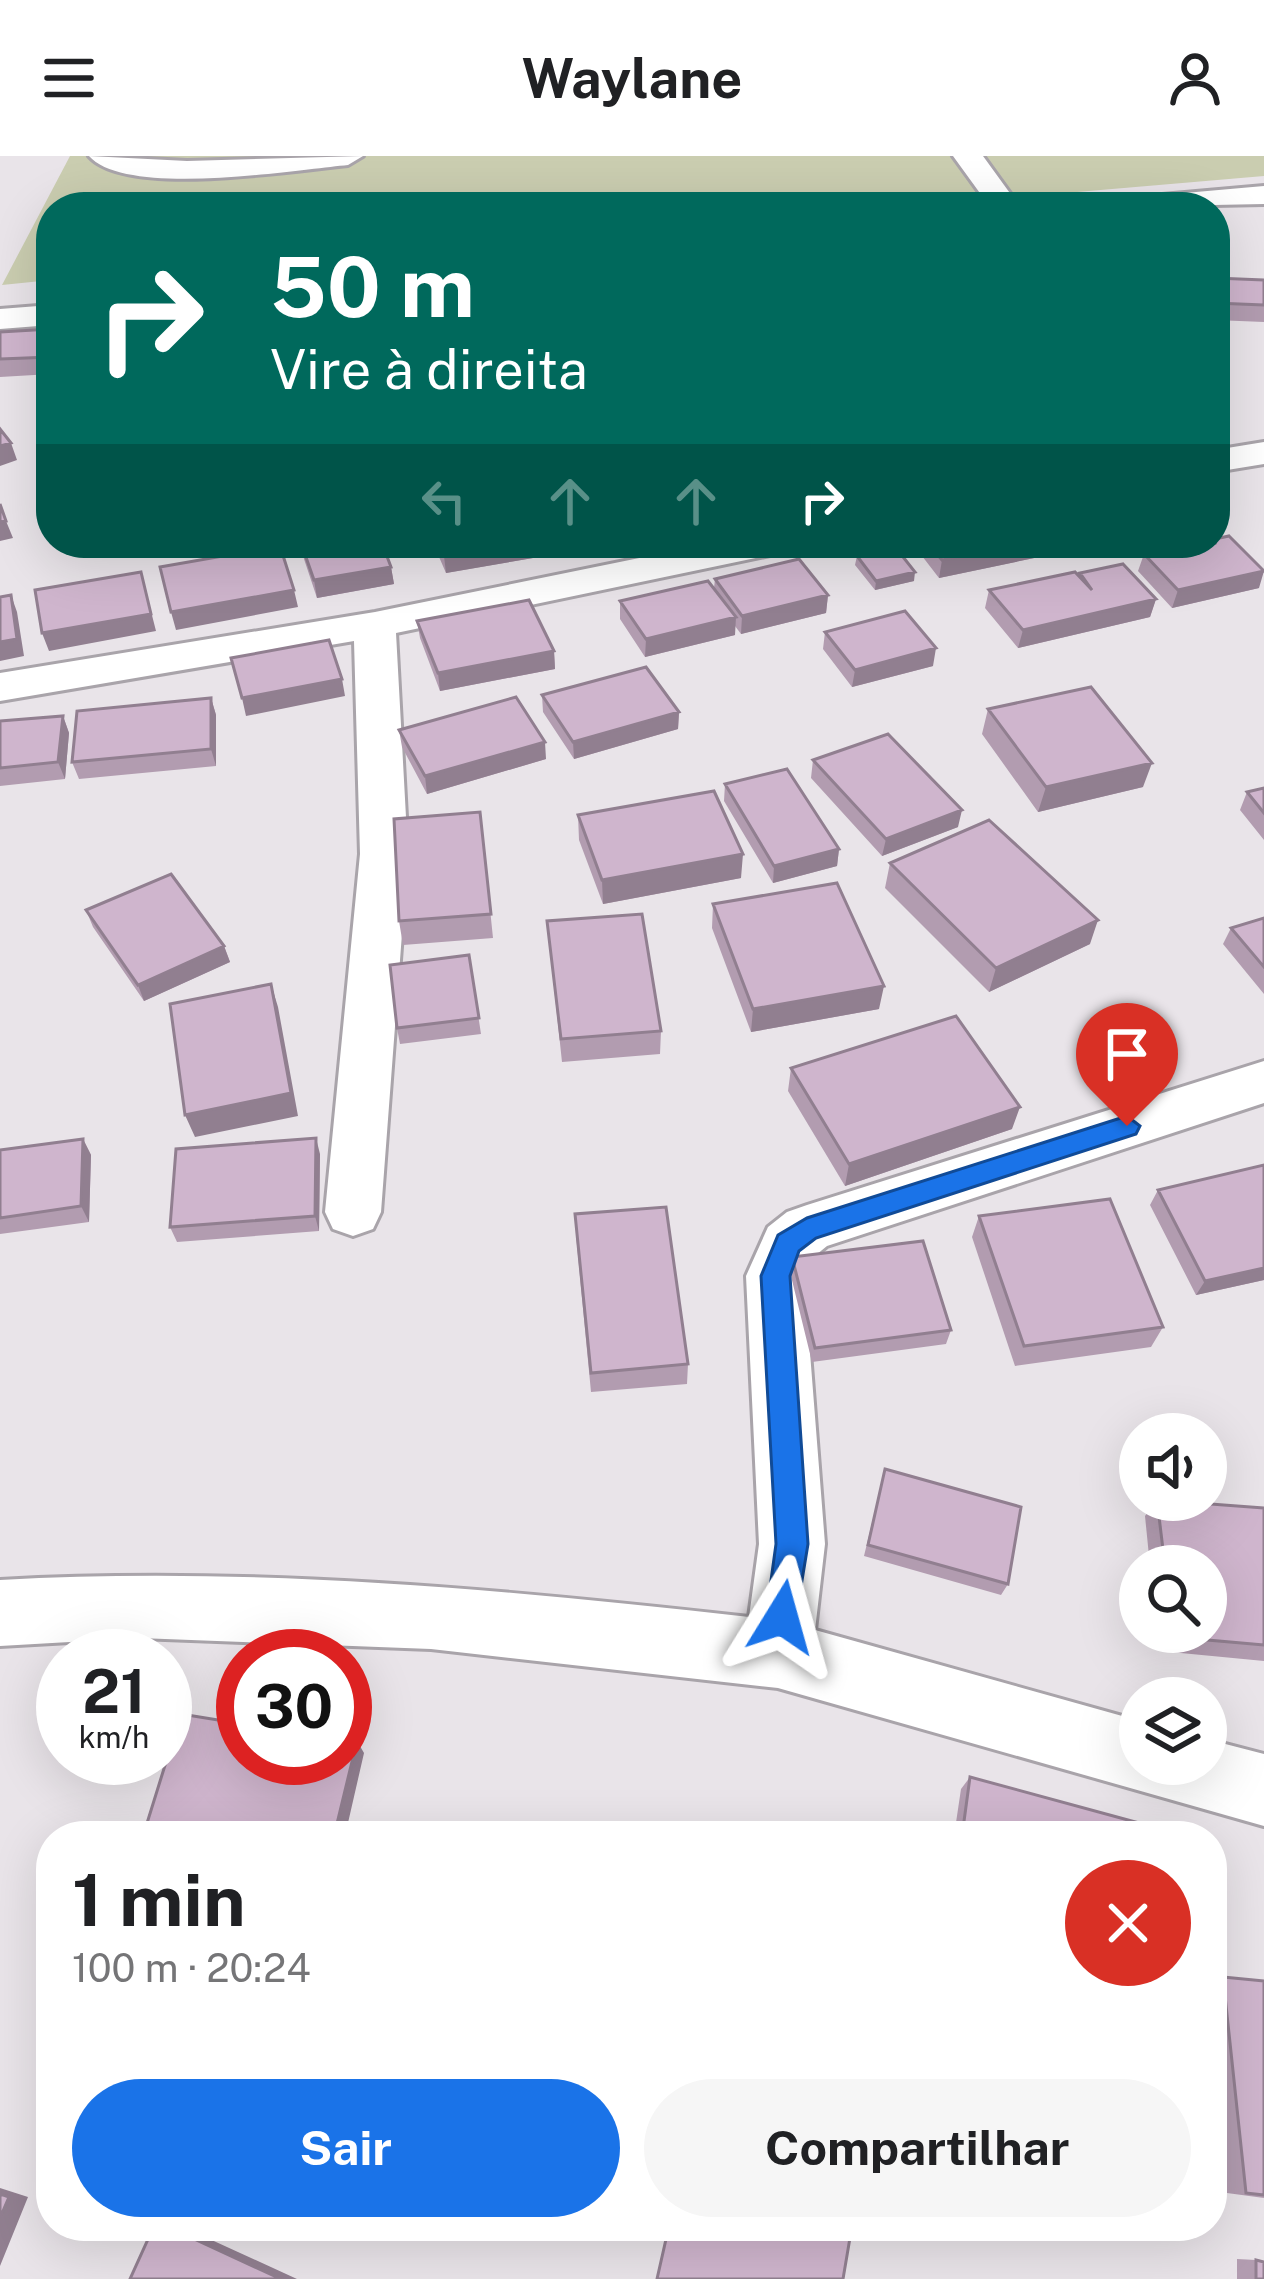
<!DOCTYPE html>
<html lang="pt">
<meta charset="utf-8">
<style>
:root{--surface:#fff;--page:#f6f6f6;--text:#202124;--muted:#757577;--accent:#1a73e8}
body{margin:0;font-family:"Public Sans",sans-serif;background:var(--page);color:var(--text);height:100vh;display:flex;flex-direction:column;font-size:45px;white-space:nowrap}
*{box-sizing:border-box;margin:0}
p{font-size:39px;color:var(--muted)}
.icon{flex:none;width:66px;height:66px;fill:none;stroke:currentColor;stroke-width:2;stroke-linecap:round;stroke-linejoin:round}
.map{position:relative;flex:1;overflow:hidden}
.panel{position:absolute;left:36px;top:1665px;width:1191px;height:420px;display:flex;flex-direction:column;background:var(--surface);border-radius:48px;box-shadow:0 12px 48px #0002}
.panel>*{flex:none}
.hud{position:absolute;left:36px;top:36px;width:1194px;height:366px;border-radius:48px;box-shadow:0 12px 48px #0002;background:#00695c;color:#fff;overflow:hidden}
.controls{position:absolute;left:1119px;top:1257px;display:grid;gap:24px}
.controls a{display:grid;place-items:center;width:108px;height:108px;border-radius:50%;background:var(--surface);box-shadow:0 12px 48px #0002;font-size:60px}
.speed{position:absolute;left:36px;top:1473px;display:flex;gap:24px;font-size:60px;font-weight:700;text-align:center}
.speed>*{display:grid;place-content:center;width:156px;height:156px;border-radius:50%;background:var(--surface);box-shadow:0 12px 48px #0002;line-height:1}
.speed small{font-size:30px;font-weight:400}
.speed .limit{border:18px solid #d22;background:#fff;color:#111}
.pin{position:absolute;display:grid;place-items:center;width:102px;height:102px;color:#fff;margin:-123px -51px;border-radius:50% 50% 50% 0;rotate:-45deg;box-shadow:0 0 12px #0007}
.pin .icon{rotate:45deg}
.me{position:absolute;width:132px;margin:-66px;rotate:8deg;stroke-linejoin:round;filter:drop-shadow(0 0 9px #0008)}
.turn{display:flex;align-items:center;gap:42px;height:252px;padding:0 36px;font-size:54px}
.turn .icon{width:156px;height:156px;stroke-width:2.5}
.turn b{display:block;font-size:84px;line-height:102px}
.lanes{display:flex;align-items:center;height:114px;padding:0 36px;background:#0003;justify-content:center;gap:60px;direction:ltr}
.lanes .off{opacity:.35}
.round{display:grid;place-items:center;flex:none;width:126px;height:126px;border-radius:63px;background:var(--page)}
.overview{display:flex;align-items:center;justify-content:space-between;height:204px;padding:0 36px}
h1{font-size:72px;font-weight:700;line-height:90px}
.cta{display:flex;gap:24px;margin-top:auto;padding:24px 36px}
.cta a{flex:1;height:138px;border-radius:72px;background:var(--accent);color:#fff;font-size:48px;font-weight:700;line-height:138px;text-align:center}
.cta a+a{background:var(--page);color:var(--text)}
header{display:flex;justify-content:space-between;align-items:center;height:156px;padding:0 36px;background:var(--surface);font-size:54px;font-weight:700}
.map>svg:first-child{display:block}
</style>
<header><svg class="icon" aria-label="menu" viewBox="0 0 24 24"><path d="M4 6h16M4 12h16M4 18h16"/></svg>Waylane<svg class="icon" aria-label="person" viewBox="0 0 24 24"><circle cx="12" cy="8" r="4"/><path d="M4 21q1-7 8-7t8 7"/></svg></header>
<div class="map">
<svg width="1264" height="2123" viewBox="0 0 1264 2123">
<rect width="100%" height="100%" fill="#e9e4e9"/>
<path fill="#cacdb0" d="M 70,0 L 1264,0 L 1264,20 L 904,51 L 51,51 L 51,124 L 2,129 Z"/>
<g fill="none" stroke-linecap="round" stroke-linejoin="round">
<defs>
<path id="street" d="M 89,0 L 187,5 L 363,0 L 348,9 C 294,14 126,42 89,0 Z
M 953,0 L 983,0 L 1020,51 L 990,51 Z
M 1264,30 L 1264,48 L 1113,51 L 1128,42 Z
M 51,149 L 51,169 L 0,173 L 0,153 Z
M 1264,286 L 1264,308 L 1215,316 L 1215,294 Z
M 713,387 L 790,387 L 784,395 L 770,399 L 396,477 L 408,698 L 381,1056 L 373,1073 L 353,1080 L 333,1073 L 325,1056 L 360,698 L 354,485 L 0,545 L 0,517 L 375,456 Z
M 1264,905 L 1264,947 L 827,1090 L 811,1103 L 804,1120 L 825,1388 L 815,1474 L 1140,1565 L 1140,1608 L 1206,1608 L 1206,1583 L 1264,1598 L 1264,1670 L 778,1532 L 431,1493 L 139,1482 L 0,1490 L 0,1424 C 251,1410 499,1433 749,1461 L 759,1388 L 746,1120 L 768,1071 L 787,1056 L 807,1049 Z"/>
</defs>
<use href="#street" stroke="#a9a4aa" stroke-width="6"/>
<use href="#street" fill="#fff" fill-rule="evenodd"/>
</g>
<path fill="#b29cb0" d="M 1215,122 L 1264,124 L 1264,166 L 1215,164 Z
M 51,173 L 51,218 L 0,221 L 0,176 Z
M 301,387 L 391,411 L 394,428 L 317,442 L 304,403 Z
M 433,387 L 532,387 L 533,402 L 446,417 Z
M 912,387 L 1042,387 L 1039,401 L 939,422 Z
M 1099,387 L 1176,387 L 1111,401 Z
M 1144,398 L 1259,432 L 1172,452 L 1138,415 Z
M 857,400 L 914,425 L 875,434 L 855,409 Z
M 1080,417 L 1156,443 L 1150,461 L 1018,492 L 985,452 L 989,434 L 1079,420 Z
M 715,423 L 828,439 L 826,457 L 741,478 L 735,470 L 735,479 L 645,501 L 620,463 L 620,445 L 714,432 Z
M 417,465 L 554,495 L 555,513 L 440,535 L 420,482 Z
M 825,476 L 933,510 L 852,531 L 823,493 Z
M 542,539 L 679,556 L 678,573 L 574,603 L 543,556 Z
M 211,542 L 216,559 L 216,610 L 79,623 L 72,606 Z
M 988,553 L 1143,631 L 1038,656 L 982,578 Z
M 63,560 L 69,577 L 65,623 L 0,630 L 0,565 Z
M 399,574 L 546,603 L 427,638 L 402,591 Z
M 813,604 L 958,671 L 882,700 L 811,622 Z
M 725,628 L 839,693 L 837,710 L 773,727 L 724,645 Z
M 1264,632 L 1264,684 L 1240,654 L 1247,636 Z
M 480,656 L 493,782 L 403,789 L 399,765 Z
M 578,659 L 741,722 L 603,748 L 579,684 Z
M 890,707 L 1090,788 L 989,836 L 885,732 Z
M 713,748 L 879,853 L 751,876 L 712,772 Z
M 86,754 L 224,790 L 230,806 L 144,845 L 93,771 Z
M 1264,762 L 1264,838 L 1223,788 L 1231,772 Z
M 547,765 L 661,875 L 660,898 L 562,906 Z
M 469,799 L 481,878 L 400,888 L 397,872 Z
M 791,912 L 1012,973 L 845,1030 L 788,935 Z
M 83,983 L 91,999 L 89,1066 L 0,1078 L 0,994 Z
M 320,998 L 319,1075 L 177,1086 L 170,1071 Z
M 1264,1009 L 1264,1124 L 1196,1139 L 1150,1049 L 1158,1034 Z
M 979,1060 L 1163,1171 L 1151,1191 L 1015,1210 L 972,1081 Z
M 576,1079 L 688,1208 L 687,1228 L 591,1236 Z
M 792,1101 L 951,1174 L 946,1188 L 812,1206 L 790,1116 Z
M 885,1313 L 1008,1428 L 1001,1439 L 864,1400 Z
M 1157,1344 L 1264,1352 L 1264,1505 L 1160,1495 L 1158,1476 L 1206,1476 L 1206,1410 L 1150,1410 L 1145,1360 Z
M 970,1621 L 1161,1680 L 954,1680 L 961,1633 Z
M 1223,1821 L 1264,1825 L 1264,2042 L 1227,2037 L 1212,1887 L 1212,1825 Z
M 1237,2103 L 1256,2104 L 1264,2123 L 1237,2123 Z"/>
<path fill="#917f90" d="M 11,287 L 17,304 L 0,310 L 0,290 Z
M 6,365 L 13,382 L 0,385 L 0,366 Z
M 515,387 L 532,387 L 533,402 L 446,417 L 444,400 Z
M 1025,387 L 1042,387 L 1039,401 L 939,422 L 942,404 Z
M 1115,387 L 1176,387 L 1111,401 Z
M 391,411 L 394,428 L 317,442 L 314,424 Z
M 1264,415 L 1259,432 L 1172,452 L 1178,434 Z
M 141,416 L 156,475 L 49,495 L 42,477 Z
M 915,416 L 914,425 L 875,434 L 876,425 Z
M 294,434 L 298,451 L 176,474 L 171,456 Z
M 11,439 L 17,456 L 24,500 L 0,505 L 0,486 Z
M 828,439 L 826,457 L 741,478 L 742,460 Z
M 1156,443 L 1150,461 L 1018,492 L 1023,474 Z
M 736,461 L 735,479 L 645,501 L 646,483 Z
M 936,492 L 933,510 L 852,531 L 855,514 Z
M 554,495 L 555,513 L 440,535 L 438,517 Z
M 342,523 L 345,540 L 246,560 L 242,542 Z
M 211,542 L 216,559 L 216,610 L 211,593 Z
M 679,556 L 678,573 L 574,603 L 573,586 Z
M 63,560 L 69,577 L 65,623 L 58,606 Z
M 545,586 L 546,603 L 427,638 L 425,620 Z
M 1152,607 L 1143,631 L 1038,656 L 1046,631 Z
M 962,654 L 958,671 L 882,700 L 886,683 Z
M 839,693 L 837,710 L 773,727 L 774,710 Z
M 743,698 L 741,722 L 603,748 L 602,724 Z
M 1098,764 L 1090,788 L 989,836 L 996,812 Z
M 224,790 L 230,806 L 144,845 L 138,829 Z
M 271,828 L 278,851 L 298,960 L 195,981 L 185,959 Z
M 884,830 L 879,853 L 751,876 L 753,853 Z
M 1020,951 L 1012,973 L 845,1030 L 849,1008 Z
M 316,982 L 320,998 L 319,1075 L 315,1060 Z
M 83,983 L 91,999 L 89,1066 L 81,1050 Z
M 1264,1112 L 1264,1124 L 1196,1139 L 1205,1125 Z
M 357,1585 L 364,1597 L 345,1680 L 334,1680 Z
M 0,2032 L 28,2041 L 0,2110 Z
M 166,2070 L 181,2070 L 297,2123 L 281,2123 Z"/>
<path fill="#cfb5cd" stroke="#917f90" stroke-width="3" d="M 1215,122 L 1264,124 L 1264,149 L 1215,147 Z
M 51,173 L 51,201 L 0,203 L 0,176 Z
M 0,273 L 11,287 L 0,290 Z
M 0,348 L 6,365 L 0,366 Z
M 1229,380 L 1264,415 L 1178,434 L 1144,398 L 1195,387 L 1215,387 L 1215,383 Z
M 301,387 L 382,387 L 391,411 L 314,424 Z
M 439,387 L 515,387 L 444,400 Z
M 928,387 L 1025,387 L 942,404 Z
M 280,390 L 294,434 L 171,456 L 160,411 Z
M 896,392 L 915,416 L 876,425 L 857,400 Z
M 799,403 L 828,439 L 742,460 L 715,423 Z
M 1123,408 L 1156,443 L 1023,474 L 989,434 L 1075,416 L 1092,434 L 1080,417 Z
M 141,416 L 151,458 L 42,477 L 35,434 Z
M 708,425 L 736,461 L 646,483 L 620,445 Z
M 11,439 L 17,483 L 0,486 L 0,441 Z
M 529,444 L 554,495 L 438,517 L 417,465 Z
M 905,455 L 936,492 L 855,514 L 825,476 Z
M 329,484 L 342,523 L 242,542 L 231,502 Z
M 646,511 L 679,556 L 573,586 L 542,539 Z
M 1091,531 L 1152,607 L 1046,631 L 988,553 Z
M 516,541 L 545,586 L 425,620 L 399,574 Z
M 211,542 L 211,593 L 72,606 L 77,555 Z
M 63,560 L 58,606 L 0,612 L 0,565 Z
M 888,578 L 962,654 L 886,683 L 813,604 Z
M 787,613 L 839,693 L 774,710 L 725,628 Z
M 1264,632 L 1264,657 L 1247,636 Z
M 714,635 L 743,698 L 602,724 L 578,659 Z
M 480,656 L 491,758 L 399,765 L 394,663 Z
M 989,664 L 1098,764 L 996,812 L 890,707 Z
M 171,718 L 224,790 L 138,829 L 86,754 Z
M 837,727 L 884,830 L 753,853 L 713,748 Z
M 642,758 L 661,875 L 561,883 L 547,765 Z
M 1264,762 L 1264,811 L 1231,772 Z
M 469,799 L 479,862 L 397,872 L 390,809 Z
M 271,828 L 291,937 L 185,959 L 170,848 Z
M 956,860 L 1020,951 L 849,1008 L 791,912 Z
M 316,982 L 315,1060 L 170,1071 L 176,993 Z
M 83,983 L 81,1050 L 0,1062 L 0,994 Z
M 1264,1009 L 1264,1112 L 1205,1125 L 1158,1034 Z
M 1110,1043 L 1163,1171 L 1024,1190 L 979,1060 Z
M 666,1051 L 688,1208 L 591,1217 L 575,1058 Z
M 923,1085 L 951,1174 L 815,1192 L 792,1101 Z
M 885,1313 L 1021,1351 L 1008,1428 L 868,1389 Z
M 1157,1344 L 1264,1352 L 1264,1489 L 1174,1481 L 1173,1476 L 1206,1476 L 1206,1410 L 1165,1410 Z
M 181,1558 L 243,1568 L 243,1602 L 345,1602 L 345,1583 L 357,1585 L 334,1680 L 143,1680 Z
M 970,1621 L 1161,1673 L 1161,1680 L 962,1680 Z
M 352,1675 L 370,1680 L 350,1680 Z
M 1223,1821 L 1264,1825 L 1264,2039 L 1246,2037 Z
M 0,2038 L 9,2041 L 0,2062 Z
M 154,2070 L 166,2070 L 281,2123 L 130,2123 Z
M 669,2070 L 852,2070 L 843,2123 L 657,2123 Z
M 1256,2104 L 1264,2106 L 1264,2123 L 1256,2123 Z"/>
<path fill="#1a73e8" stroke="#114b97" stroke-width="3" d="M 1127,960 L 1140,970 L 1136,978 L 816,1082 L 799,1095 L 790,1120 L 808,1388 L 794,1473 L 782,1477 L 771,1473 L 766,1461 L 776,1388 L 761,1120 L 778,1079 L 807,1062 Z"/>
</svg>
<div class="controls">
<a><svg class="icon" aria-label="sound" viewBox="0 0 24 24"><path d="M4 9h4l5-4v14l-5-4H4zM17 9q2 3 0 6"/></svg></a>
<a><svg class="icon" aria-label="search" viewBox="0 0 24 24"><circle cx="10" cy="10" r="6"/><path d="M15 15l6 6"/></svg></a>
<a><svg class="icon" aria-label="layers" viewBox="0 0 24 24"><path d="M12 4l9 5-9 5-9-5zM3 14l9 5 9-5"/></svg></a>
</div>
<div class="speed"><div>21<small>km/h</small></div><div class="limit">30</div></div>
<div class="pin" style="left:1127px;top:970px;background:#d93025"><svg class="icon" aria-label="arrive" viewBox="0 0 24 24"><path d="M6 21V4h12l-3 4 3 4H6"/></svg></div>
<svg class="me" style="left:782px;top:1461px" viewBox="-20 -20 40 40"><path d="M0-17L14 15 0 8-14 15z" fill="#1a73e8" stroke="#fff" stroke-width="4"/></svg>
<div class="hud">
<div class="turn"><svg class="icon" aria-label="right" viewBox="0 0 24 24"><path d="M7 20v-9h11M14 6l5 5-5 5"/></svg><div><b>50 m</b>Vire à direita</div></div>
<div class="lanes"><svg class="icon off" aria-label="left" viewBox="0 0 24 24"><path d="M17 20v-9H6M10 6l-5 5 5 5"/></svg><svg class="icon off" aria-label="ahead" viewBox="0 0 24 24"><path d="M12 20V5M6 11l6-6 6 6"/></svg><svg class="icon off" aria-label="ahead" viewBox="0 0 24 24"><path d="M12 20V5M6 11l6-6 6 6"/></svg><svg class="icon" aria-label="right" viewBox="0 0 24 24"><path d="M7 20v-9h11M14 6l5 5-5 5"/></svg></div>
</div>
<section class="panel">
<div class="overview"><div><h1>1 min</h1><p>100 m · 20:24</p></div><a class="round" style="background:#d93025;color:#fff"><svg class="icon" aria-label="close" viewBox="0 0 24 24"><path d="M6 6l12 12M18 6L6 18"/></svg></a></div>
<div class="cta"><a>Sair</a><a>Compartilhar</a></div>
</section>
</div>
